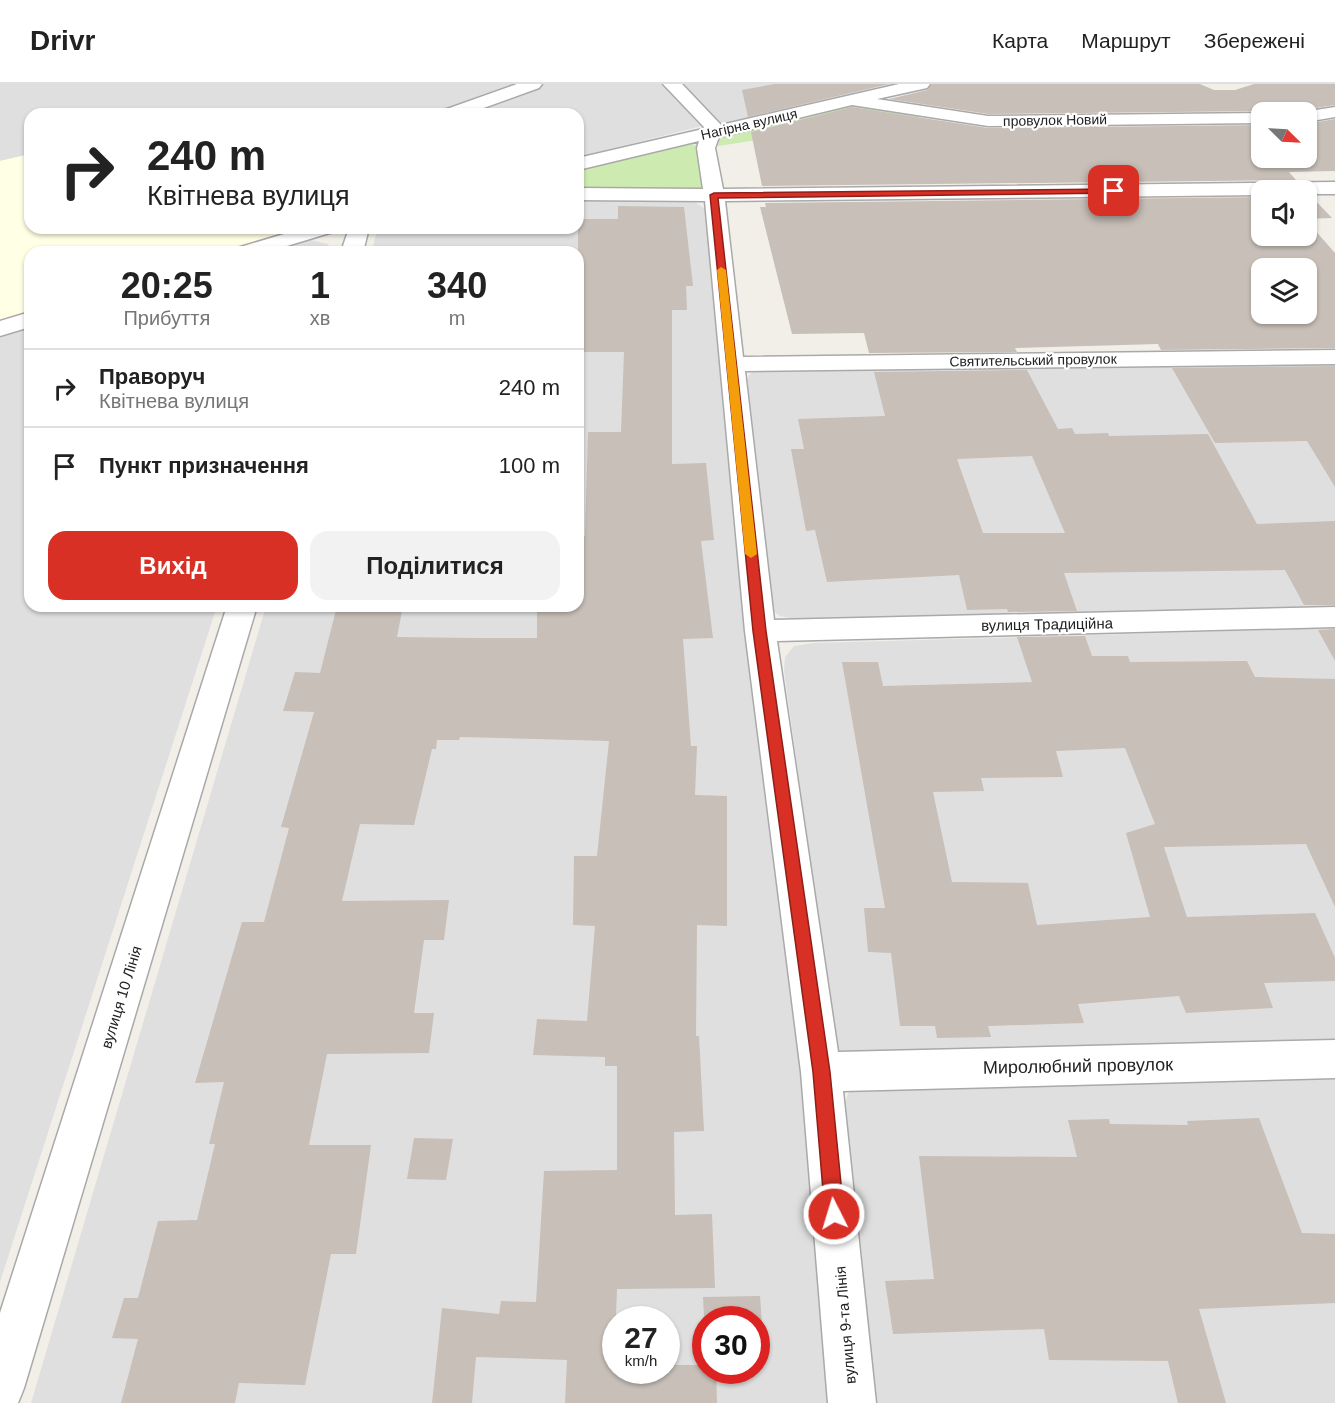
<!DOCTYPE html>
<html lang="uk">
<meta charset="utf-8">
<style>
:root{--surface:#fff;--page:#f2f2f2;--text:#222;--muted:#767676;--line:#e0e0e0;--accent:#d93025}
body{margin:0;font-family:Helvetica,sans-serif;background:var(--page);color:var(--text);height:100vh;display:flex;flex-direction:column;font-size:22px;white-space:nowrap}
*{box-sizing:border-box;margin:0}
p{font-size:20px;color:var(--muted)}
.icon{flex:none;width:33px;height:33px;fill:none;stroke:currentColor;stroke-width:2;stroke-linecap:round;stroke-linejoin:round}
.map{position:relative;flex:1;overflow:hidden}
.details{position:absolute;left:24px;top:162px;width:560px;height:366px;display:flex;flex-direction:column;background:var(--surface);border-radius:18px;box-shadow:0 2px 4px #0004}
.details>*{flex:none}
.banner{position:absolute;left:24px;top:24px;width:560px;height:126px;border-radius:18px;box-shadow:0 2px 4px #0004;background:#fff;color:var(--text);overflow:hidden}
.needle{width:39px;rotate:114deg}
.buttons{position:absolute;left:1251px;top:18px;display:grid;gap:12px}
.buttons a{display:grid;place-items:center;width:66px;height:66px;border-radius:12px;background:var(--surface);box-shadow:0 2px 4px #0004;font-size:30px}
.speed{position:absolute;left:602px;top:1222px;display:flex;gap:12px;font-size:30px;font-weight:700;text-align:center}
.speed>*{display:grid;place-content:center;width:78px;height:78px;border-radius:50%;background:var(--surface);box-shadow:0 2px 4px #0004;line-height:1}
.speed small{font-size:15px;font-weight:400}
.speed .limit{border:9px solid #d22;background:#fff;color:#111}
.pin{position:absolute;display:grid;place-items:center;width:51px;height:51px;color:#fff;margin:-26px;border-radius:12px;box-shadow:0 3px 9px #0006}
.me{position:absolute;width:66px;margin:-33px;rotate:355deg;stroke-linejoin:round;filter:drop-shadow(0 0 4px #0008)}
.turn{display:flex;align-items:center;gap:21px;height:126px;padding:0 24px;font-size:27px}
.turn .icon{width:78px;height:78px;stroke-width:2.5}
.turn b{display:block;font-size:42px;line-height:51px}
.eta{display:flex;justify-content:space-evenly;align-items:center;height:102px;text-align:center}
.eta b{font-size:36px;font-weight:700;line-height:42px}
.primary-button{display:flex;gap:12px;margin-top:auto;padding:12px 24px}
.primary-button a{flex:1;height:69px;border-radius:18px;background:var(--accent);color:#fff;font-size:24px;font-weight:700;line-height:69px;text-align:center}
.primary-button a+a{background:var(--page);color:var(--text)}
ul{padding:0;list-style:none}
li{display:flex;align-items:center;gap:18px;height:78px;padding:0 24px;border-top:2px solid var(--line)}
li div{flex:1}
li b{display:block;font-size:22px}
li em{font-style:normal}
header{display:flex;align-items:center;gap:36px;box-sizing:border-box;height:84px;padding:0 30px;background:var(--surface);border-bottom:2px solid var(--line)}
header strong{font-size:28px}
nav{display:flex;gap:33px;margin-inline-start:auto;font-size:21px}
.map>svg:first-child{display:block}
</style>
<header>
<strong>Drivr</strong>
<nav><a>Карта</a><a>Маршрут</a><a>Збережені</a></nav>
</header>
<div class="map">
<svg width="1335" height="1319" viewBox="0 0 1335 1319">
<rect width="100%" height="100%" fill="#f2efe9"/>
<path fill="#e0dfdf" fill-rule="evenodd" d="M 0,0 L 520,0 L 436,30 L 30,30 L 30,70 L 0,77 Z
M 543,0 L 664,0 L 702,38 L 702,42 L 578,73 L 578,30 L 460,30 Z
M 680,0 L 904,0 L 732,40 L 721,39 Z
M 578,113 L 680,114 L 693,117 L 707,126 L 745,550 L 800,990 L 828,1319 L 31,1319 L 266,522 L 578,522 L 578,168 L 371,168 L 378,144 L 578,144 ZM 615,1236 L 666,1236 L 666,1287 L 615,1287 ZM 705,1236 L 756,1236 L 756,1287 L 705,1287 Z
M 311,156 L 328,160 L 331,168 L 264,168 L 296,158 Z
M 30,244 L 30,522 L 217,522 L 0,1198 L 0,254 Z
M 1335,277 L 1335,523 L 794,535 L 780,532 L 772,526 L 747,297 L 749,291 L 757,285 Z
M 1335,544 L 1335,963 L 842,971 L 836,963 L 784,587 L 785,573 L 794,562 L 814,559 Z
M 1335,987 L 1335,1319 L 877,1319 L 844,1022 L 848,1010 L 857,999 Z"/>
<path fill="#ffffe5" d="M 30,70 L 30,144 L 290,144 L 293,147 L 227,168 L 30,168 L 30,229 L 0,238 L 0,77 Z"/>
<path fill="#cdebb0" d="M 845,21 L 937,32 L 905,34 L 718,62 L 719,56 L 734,47 Z
M 692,60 L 698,62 L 703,106 L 694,108 L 578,107 L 578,86 Z"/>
<path fill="#c7bfb8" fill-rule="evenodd" d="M 774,0 L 889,0 L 748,33 L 742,6 Z
M 932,0 L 1200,0 L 1214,6 L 1235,6 L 1254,0 L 1335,0 L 1335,21 L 1303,26 L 1301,28 L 1262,27 L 988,30 L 889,15 L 927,6 Z
M 852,23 L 988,44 L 1262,41 L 1262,74 L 1306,74 L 1306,40 L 1335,35 L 1335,87 L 1289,88 L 1296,96 L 762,102 L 751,48 Z
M 1306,112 L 1311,112 L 1332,134 L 1306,135 Z
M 1262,113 L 1262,152 L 1306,152 L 1306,136 L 1335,169 L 1335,264 L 1161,266 L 1158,260 L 1015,264 L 1017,268 L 869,269 L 864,249 L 792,250 L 760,123 L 766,123 L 765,119 ZM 1262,184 L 1306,184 L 1306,230 L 1262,230 Z
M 618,122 L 684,123 L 693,202 L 686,202 L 687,226 L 672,226 L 672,380 L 706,379 L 714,456 L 701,457 L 713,554 L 683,555 L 691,662 L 697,662 L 695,711 L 727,712 L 727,842 L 697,841 L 696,952 L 699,952 L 704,1047 L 674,1048 L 675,1131 L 712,1130 L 715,1204 L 617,1205 L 614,1282 L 615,1287 L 666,1287 L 666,1281 L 705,1281 L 705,1287 L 716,1287 L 717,1319 L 565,1319 L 567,1276 L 476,1273 L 472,1319 L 432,1319 L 442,1224 L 499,1230 L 501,1217 L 536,1218 L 544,1087 L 617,1086 L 617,982 L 605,982 L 605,973 L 533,971 L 537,935 L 587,937 L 595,842 L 573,841 L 574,772 L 597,772 L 609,657 L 460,653 L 459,656 L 437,656 L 436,665 L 432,665 L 414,741 L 360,740 L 342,817 L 449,816 L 444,856 L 424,856 L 414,929 L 434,929 L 429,969 L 327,970 L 309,1061 L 371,1061 L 356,1170 L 331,1170 L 305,1301 L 239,1299 L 235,1319 L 121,1319 L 138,1255 L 112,1254 L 124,1214 L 138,1214 L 158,1137 L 197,1136 L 215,1060 L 209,1060 L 224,998 L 195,999 L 242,838 L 264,838 L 289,744 L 281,743 L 314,628 L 283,627 L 295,588 L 320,589 L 337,522 L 403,522 L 397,553 L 475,554 L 537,554 L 537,522 L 578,522 L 578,452 L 585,452 L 588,348 L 621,348 L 624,268 L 578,268 L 578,135 L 618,135 Z
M 1335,282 L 1335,403 L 1307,357 L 1215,359 L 1172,284 Z
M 1027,286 L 1058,345 L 1072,344 L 1075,350 L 1108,349 L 1109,352 L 1208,350 L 1257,440 L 1335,437 L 1335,521 L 1304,521 L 1285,486 L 1064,489 L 1077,527 L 1008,528 L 1007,525 L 967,526 L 959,491 L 827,498 L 815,446 L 806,447 L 791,365 L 804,365 L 798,335 L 885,332 L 874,288 ZM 1032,372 L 1065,449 L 983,449 L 957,375 Z
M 1335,545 L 1335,577 L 1318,546 Z
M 1085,552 L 1092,572 L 1128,572 L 1130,578 L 1247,577 L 1255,593 L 1335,595 L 1335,823 L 1306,760 L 1164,763 L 1161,754 L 1187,833 L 1315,829 L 1335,874 L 1335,897 L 1264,899 L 1273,924 L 1186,929 L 1179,912 L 1078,920 L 1084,939 L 988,942 L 991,953 L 937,954 L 935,942 L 900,942 L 891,869 L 868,868 L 864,824 L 885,824 L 842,578 L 878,578 L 883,602 L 1032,598 L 1017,553 ZM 1125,664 L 1155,740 L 1126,749 L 1150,833 L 1037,841 L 1028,799 L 952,798 L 933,708 L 984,707 L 981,694 L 1063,693 L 1056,667 Z
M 1259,1034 L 1302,1149 L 1335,1150 L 1335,1219 L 1199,1225 L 1226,1319 L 1178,1319 L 1168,1277 L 1049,1276 L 1044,1245 L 893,1250 L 885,1197 L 934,1195 L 919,1072 L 1077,1073 L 1068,1036 L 1109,1035 L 1110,1040 L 1188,1041 L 1187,1037 Z
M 414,1054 L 453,1055 L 446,1096 L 407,1095 Z
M 760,1212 L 763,1254 L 756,1254 L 756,1236 L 705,1236 L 705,1253 L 703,1213 Z"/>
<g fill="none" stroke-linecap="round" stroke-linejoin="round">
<defs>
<path id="minor" d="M 517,0 L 542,0 L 539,4 L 467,30 L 441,30 L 444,26 Z
M 663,0 L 682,0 L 721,41 L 899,0 L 930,0 L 927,4 L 877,15 L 988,32 L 1262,29 L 1262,39 L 988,42 L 852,21 L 719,53 L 715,64 L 723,105 L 1335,98 L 1335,110 L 1306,110 L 1306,106 L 1262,106 L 1262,111 L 725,117 L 743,273 L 1335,266 L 1335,280 L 745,287 L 774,536 L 1335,523 L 1335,543 L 777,557 L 838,968 L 1335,956 L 1335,994 L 843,1007 L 876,1319 L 828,1319 L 801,988 L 745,547 L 705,117 L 578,116 L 578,104 L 703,105 L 697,64 L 699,57 L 578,86 L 578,74 L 703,45 L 704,43 Z
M 1335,23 L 1335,33 L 1306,38 L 1306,28 L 1303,28 Z
M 304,144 L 336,144 L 333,148 L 267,168 L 233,168 L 237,164 Z
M 349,144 L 369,144 L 363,168 L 341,168 Z
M 30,228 L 30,243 L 0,252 L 0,237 Z
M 227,522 L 257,522 L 24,1304 L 18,1319 L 0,1319 L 0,1229 Z"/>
</defs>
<use href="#minor" stroke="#a9a9a9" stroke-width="3"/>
<use href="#minor" fill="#fff" fill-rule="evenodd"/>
</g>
<path fill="#d93025" stroke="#8d1f18" stroke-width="1.5" d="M 1114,105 L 1118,107 L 1117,109 L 718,114 L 766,547 L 830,988 L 844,1130 L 841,1136 L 834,1139 L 828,1136 L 825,1130 L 813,988 L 753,547 L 710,111 L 714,109 Z"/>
<path fill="#f59e0b" d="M 721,183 L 726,186 L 757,470 L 751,474 L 745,470 L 717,186 Z"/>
<g text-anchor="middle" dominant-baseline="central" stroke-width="4.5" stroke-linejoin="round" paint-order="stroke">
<g font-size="14" fill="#222" stroke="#fff">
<text transform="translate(1055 36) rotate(-1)">провулок Новий</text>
<text transform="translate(749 40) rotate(-13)">Нагірна вулиця</text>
<text transform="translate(1033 276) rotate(-1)">Святительський провулок</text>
</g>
<g font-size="15" fill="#222" stroke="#fff">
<text transform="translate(1047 540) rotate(-1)">вулиця Традиційна</text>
<text transform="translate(121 913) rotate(-73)">вулиця 10 Лінія</text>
<text transform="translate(845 1241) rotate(-95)">вулиця 9-та Лінія</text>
</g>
<g font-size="18" fill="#222" stroke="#fff">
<text transform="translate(1078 982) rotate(-1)">Миролюбний провулок</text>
</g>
</g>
</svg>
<div class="buttons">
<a><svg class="needle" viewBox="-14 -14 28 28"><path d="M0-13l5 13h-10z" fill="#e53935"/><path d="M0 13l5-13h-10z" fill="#767676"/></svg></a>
<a><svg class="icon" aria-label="sound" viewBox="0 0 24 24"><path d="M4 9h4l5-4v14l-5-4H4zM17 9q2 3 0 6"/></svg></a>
<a><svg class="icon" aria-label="layers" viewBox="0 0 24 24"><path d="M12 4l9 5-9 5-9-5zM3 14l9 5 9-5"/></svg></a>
</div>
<div class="speed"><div>27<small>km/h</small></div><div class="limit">30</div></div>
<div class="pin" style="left:1114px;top:107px;background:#d93025"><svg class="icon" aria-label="arrive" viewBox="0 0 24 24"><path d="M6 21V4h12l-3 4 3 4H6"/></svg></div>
<svg class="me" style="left:834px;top:1130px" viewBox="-20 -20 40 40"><circle r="17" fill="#d93025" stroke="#fff" stroke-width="3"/><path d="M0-11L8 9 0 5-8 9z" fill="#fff"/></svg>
<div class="banner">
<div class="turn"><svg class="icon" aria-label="right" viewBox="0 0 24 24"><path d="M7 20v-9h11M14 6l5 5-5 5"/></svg><div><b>240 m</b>Квітнева вулиця</div></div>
</div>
<section class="details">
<div class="eta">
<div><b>20:25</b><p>Прибуття</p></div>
<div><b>1</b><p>хв</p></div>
<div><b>340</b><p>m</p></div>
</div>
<ul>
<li><svg class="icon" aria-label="right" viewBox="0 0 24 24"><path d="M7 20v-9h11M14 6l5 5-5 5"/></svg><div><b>Праворуч</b><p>Квітнева вулиця</p></div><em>240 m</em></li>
<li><svg class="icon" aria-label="arrive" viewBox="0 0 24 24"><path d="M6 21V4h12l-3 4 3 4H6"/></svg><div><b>Пункт призначення</b></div><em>100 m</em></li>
</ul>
<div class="primary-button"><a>Вихід</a><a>Поділитися</a></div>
</section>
</div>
